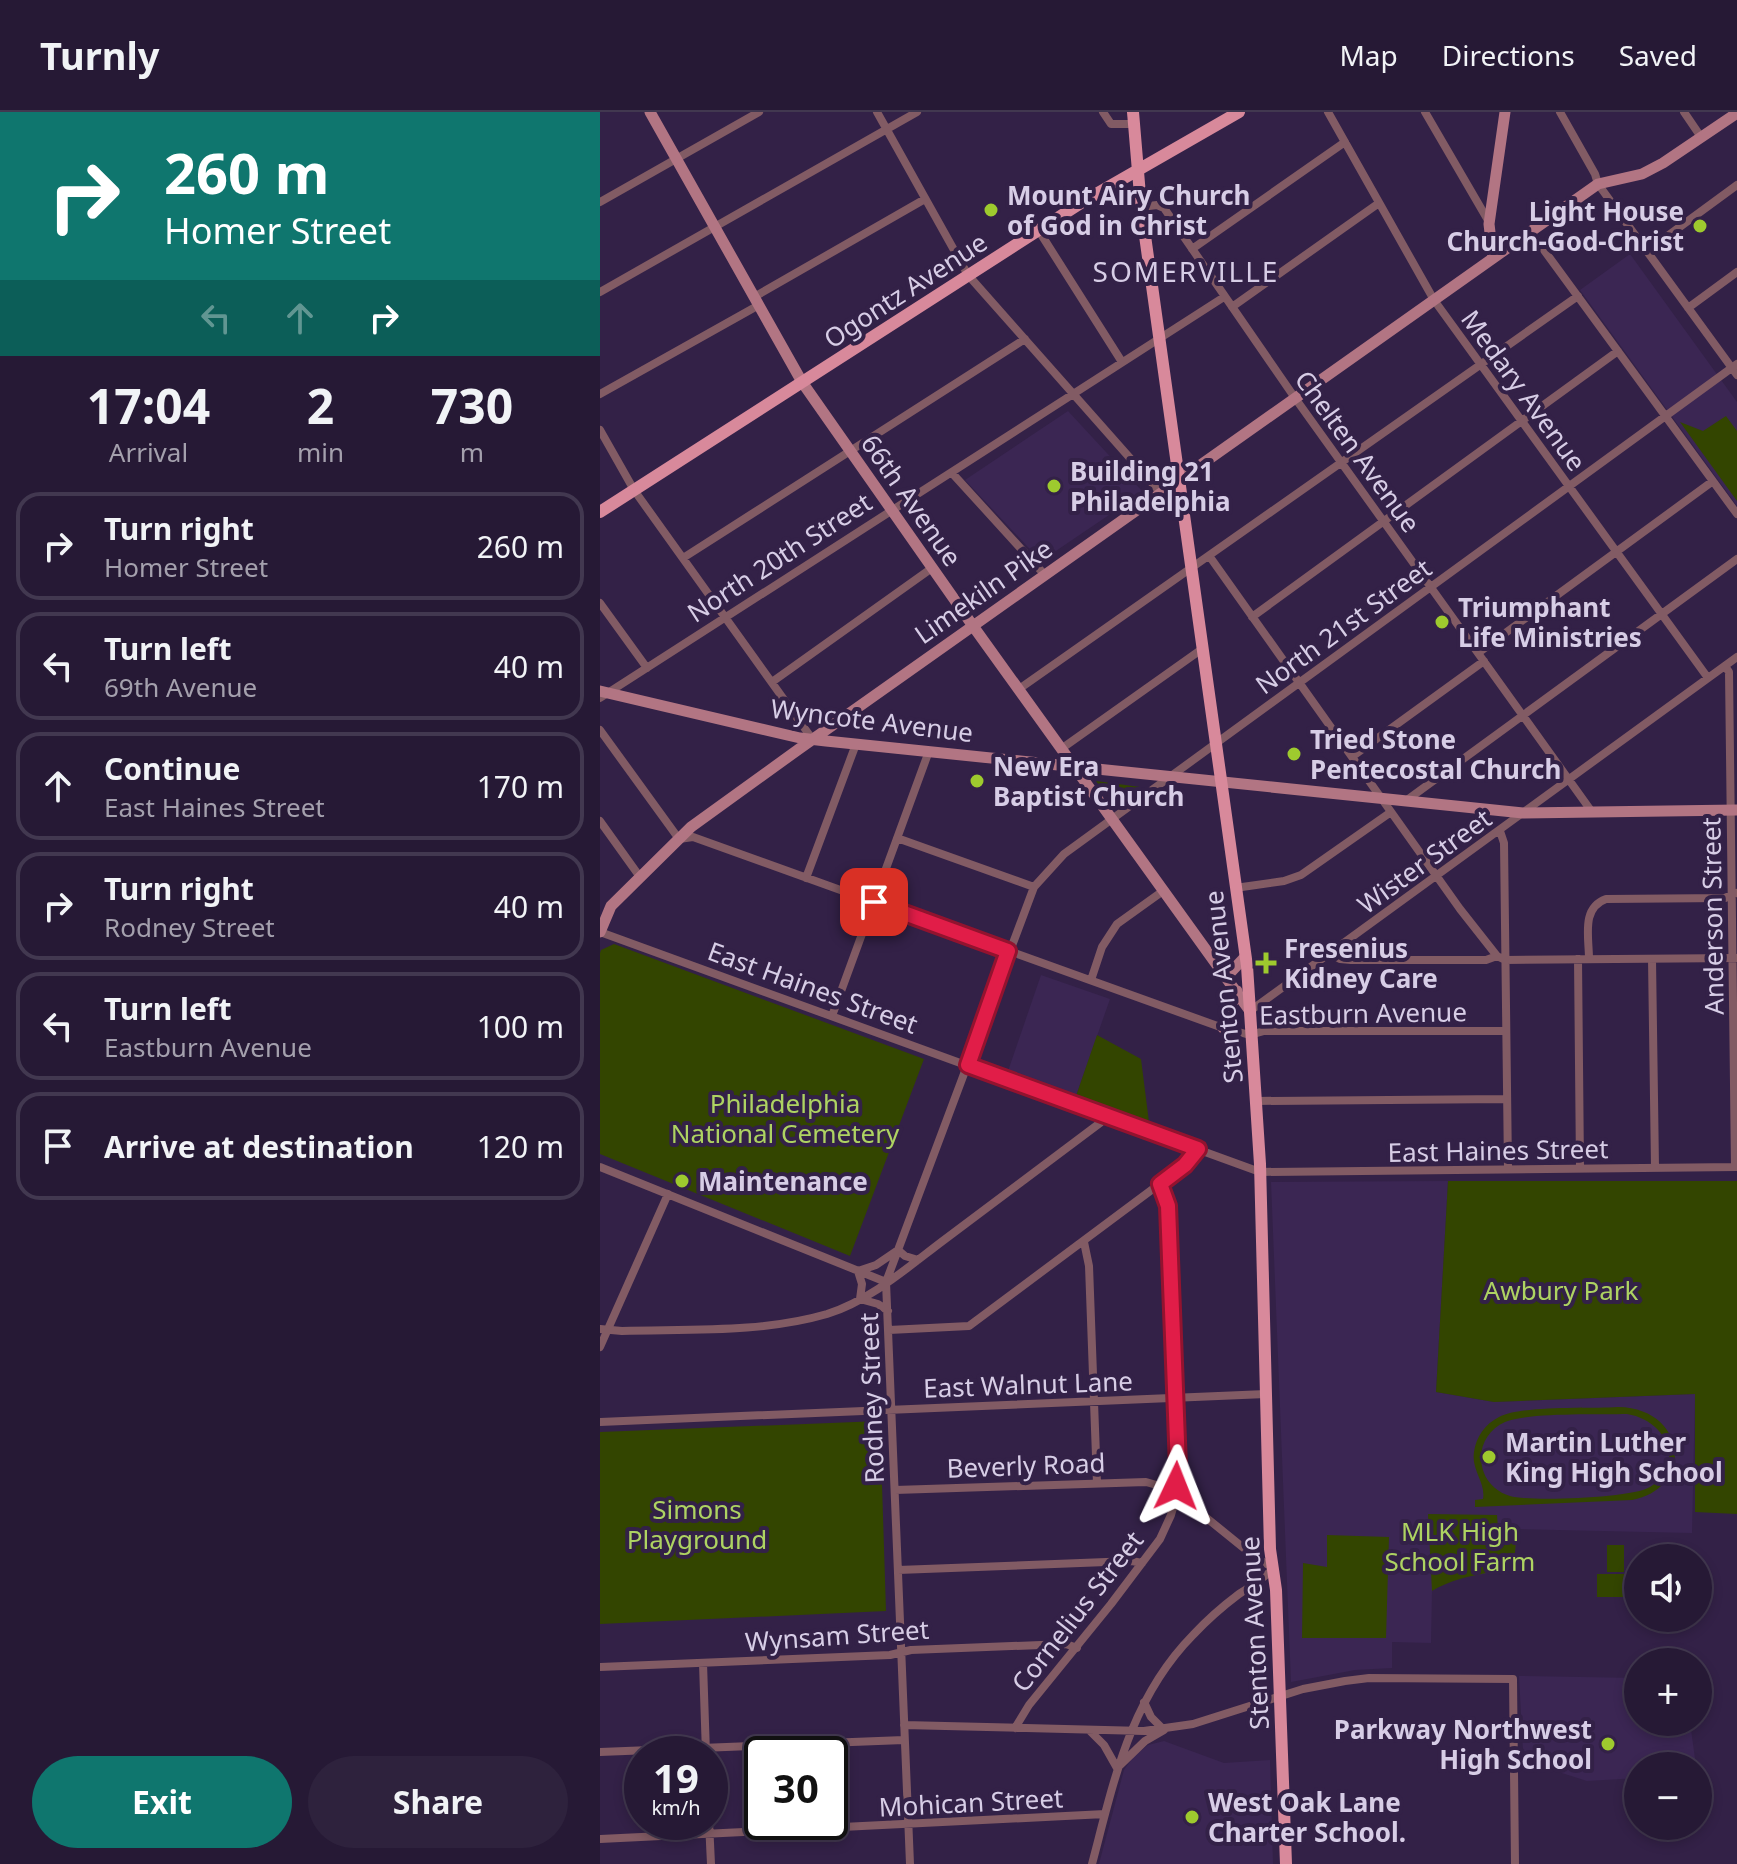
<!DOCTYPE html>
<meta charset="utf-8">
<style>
:root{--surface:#261935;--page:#2e223d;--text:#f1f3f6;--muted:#a4a0ad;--line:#423850;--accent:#0f766e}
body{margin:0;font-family:"Noto Sans",sans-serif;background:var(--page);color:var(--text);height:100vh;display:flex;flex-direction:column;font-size:30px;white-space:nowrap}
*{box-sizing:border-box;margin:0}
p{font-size:26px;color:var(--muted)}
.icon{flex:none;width:44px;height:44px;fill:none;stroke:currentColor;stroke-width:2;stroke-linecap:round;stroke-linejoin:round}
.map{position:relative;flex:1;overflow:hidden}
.panel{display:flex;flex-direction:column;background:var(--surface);width:600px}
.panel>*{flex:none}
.hud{background:#0f766e;color:#fff;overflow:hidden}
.controls{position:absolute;left:1024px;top:1432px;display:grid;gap:16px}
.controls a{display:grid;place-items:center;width:88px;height:88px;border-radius:50%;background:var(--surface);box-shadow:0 4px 12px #0003,0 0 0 2px var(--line);font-size:40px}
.speed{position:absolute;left:24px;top:1624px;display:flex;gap:16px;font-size:40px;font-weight:700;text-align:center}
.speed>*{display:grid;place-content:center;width:104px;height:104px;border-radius:50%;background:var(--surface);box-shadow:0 4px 12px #0003,0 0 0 2px var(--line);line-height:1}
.speed small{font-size:20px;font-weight:400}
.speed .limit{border:4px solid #111;border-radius:12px;background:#fff;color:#111}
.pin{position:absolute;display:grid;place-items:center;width:68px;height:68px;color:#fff;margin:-34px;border-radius:16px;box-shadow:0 4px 12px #0006}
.me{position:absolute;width:88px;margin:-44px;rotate:2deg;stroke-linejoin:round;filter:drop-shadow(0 0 6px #0008)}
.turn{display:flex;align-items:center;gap:28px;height:168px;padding:0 32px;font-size:36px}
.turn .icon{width:104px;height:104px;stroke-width:2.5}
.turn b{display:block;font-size:56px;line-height:68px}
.lanes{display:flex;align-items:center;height:76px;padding:0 32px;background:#0003;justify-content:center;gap:40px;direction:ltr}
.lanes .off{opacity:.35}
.eta{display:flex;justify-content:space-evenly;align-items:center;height:136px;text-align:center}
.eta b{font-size:48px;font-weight:700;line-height:56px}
.button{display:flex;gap:16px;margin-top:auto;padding:16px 32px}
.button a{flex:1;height:92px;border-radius:48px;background:var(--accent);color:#fff;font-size:32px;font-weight:700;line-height:92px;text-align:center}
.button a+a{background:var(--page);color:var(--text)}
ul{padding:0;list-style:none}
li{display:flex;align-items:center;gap:24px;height:108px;margin:0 16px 12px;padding:0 16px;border:4px solid var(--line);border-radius:24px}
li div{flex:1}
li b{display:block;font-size:30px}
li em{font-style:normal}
header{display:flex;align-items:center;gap:48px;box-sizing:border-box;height:112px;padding:0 40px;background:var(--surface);border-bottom:2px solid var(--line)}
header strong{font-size:38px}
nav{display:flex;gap:44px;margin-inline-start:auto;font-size:28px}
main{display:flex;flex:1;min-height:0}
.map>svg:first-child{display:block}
</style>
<header>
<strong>Turnly</strong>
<nav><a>Map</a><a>Directions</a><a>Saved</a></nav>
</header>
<main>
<section class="panel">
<div class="hud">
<div class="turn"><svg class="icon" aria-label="right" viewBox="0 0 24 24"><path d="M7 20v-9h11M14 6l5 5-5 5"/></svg><div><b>260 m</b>Homer Street</div></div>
<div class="lanes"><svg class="icon off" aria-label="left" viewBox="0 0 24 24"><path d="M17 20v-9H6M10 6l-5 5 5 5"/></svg><svg class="icon off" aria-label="ahead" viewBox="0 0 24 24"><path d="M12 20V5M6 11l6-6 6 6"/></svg><svg class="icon" aria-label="right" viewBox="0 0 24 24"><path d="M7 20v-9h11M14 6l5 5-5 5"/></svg></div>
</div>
<div class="eta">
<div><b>17:04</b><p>Arrival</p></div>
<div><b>2</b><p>min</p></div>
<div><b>730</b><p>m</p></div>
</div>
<ul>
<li><svg class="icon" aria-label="right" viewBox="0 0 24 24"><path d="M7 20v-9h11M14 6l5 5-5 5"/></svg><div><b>Turn right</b><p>Homer Street</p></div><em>260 m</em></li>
<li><svg class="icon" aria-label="left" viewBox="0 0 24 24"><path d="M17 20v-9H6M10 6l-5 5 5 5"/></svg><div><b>Turn left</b><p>69th Avenue</p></div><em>40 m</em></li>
<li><svg class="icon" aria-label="ahead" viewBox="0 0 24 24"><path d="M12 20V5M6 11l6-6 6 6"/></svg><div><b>Continue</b><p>East Haines Street</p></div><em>170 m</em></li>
<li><svg class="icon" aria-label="right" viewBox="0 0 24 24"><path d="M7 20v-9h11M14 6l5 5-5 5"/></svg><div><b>Turn right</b><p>Rodney Street</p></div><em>40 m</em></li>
<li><svg class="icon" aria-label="left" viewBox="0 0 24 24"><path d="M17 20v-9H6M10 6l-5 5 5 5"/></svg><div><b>Turn left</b><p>Eastburn Avenue</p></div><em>100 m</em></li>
<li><svg class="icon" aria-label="arrive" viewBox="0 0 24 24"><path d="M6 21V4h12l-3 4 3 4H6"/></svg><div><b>Arrive at destination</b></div><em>120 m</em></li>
</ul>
<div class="button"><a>Exit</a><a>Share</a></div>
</section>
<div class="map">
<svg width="1137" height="1752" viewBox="0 0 1137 1752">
<rect width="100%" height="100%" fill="#332147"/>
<path fill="#3b2653" d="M 1030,142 L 1137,290 L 1137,394 L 980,178 Z
M 468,299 L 543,380 L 441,449 L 365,368 Z
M 441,863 L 510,887 L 476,984 L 408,959 Z
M 848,1069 L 836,1280 L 894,1290 L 1095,1282 L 1092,1421 L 917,1417 L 914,1453 L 896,1460 L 852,1467 L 832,1479 L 831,1531 L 792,1530 L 792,1556 L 755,1558 L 691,1570 L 671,1070 Z
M 919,1564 L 1038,1566 L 1038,1610 L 1090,1610 L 1096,1654 L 1038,1654 L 1038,1666 L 987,1669 L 946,1656 L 924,1658 Z
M 564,1629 L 624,1651 L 670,1648 L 673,1752 L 499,1752 L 524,1658 L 533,1645 L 548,1633 Z"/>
<path fill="#334500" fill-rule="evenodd" d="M 1126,304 L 1137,319 L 1137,389 L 1080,310 L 1103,319 Z
M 496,669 L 540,675 L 515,694 Z
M 14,832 L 324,947 L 250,1144 L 0,1042 L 0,841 L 1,838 Z
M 497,923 L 541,947 L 549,1010 L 476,984 Z
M 848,1069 L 1137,1069 L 1137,1402 L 1095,1400 L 1095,1282 L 894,1290 L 836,1280 Z
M 1018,1295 C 1087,1296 1095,1376 1032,1388 L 875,1395 L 875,1388 L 883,1387 C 886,1371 871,1358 874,1340 C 876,1325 885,1312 899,1305 C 923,1293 989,1297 1018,1295 ZM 1027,1302 C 1066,1308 1087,1352 1050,1375 C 1033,1386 929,1390 910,1384 C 899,1381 888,1372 884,1361 C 876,1340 885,1319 905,1310 C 930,1300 998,1303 1027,1302 Z
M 280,1309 L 286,1499 L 0,1512 L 0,1320 Z
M 828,1402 L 897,1403 L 898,1417 L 917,1417 L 914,1453 C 883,1465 863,1461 832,1479 Z
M 727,1423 L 789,1425 L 786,1526 L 702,1526 L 703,1451 L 727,1455 Z
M 1007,1433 L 1024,1433 L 1024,1460 L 1007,1460 Z
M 997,1462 L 1031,1462 L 1031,1485 L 997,1485 Z"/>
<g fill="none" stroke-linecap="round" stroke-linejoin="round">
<path stroke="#825b64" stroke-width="8" d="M 277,0 L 368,163 L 560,380
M 503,0 L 511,12 L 533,12
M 728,0 L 834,188 L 1108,566
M 825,0 L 889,110
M 960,0 L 995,62 L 998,72 L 1137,263
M 1084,0 L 1101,25
M 0,90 L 159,0
M 541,95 L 557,93 L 564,96 L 695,286 L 992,700
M 439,119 L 522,250
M 930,119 L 1137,402
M 592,137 L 745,30
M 1047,139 L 1137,73
M 0,180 L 317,0
M 154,185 L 325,87
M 632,195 L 779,91
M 1088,196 L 1137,160
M 0,282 L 159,193
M 0,318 L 34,378 L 213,628
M 352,361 L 444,462
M 610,445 L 860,797 L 897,844 L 905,848 L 1137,846
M 83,446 L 425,227
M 0,491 L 47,556
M 652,505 L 1018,239
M 878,541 L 1113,369
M 1125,554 L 1129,560 L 1135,1055
M 172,570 L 332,456
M 419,577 L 978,184
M 0,586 L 624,185
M 0,618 L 79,727 L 93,725 L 623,916 L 650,923 L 664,919 L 906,919
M 461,637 L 602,537
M 753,644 L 884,549
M 807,688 L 1137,447
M 0,709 L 40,765
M 900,719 L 904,731 L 908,1056
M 297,726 L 434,775
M 206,766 L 256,632
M 635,776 L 684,769 L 701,763 L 791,700
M 0,820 L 660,1060 L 1137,1055
M 731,842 L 740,847 L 751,848 L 886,848 L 897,844
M 978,847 L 980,1056
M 989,847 C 989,825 981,796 1006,787 L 1125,786 L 1136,781
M 1052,847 L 1055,1055
M 491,868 L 502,835 L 517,812 L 563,779
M 650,899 L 1137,545
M 232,904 L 329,639
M 656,989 L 907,987
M 0,1055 L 286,1170
M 484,1130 L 489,1154 L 497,1371
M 288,1199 L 278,1192 L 260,1187 L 262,1172 L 258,1159 L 276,1153 L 298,1138 L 305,1144 L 318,1148
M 0,1217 L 22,1219 C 89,1217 162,1221 227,1202 C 271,1188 308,1155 344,1128 C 396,1089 448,1050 500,1011 L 507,1003
M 289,1218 L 369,1214 L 585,1053 L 598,1037
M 0,1235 L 68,1082
M 0,1310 L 666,1282
M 295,1378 L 546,1370 L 567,1376 L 577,1382 L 656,1446 L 674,1456 C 663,1467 652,1474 639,1482 C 623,1494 607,1508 593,1523 C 530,1587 514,1669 492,1752
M 298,1458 L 532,1449 L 542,1451
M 103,1551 L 106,1642
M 0,1555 L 290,1543 L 311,1538 L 466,1532 L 477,1536
M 304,1613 L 544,1619 L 593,1612 L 703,1577 L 745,1569 L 769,1566 L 913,1567 L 915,1752
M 415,1616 L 429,1593 L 511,1492 L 560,1427 L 571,1403 L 577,1382 L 577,1343 L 568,1094 L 560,1072
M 490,1619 L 504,1633 L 517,1656 L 545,1629 L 564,1618 L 551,1605 L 544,1590
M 0,1640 L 304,1628
M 109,1710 L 111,1752
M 0,1727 L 505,1702
M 310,1752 L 286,1170 L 434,775 L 464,742 L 1137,252"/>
<path stroke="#b27583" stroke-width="11" d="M 50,0 L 202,270 L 373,514 L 650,899
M 893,146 L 889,112 L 905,0
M 0,579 L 200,626 L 226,629 L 923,701 L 1137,698
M 0,820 L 11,794 L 91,715 L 199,637 L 998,72 L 1042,62 L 1063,51 L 1137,1
M 623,861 L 630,861 L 645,845
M 623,916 L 637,879"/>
<path stroke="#d8899b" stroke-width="12" d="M 533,0 L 541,95 L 647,854 L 660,1052 L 670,1437 L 676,1478 L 686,1752
M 0,400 L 484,89 L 639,0"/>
</g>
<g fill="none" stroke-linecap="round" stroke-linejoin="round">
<defs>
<path id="route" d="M 274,790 L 408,839 L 368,953 L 598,1037 L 585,1053 L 560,1072 L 568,1094 L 578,1355 L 576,1374"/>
</defs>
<use href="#route" stroke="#92132f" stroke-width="20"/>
<use href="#route" stroke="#e11d48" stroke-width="14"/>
</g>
<g fill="#9eca2e" stroke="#332147" stroke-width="3">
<circle cx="391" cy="98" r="8"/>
<circle cx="1100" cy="114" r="8"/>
<circle cx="454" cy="374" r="8"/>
<circle cx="842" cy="510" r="8"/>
<circle cx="694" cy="642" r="8"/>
<circle cx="377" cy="669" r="8"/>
<path d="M662 839h8v8h8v8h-8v8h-8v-8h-8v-8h8z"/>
<circle cx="82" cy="1069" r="8"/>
<circle cx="889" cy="1345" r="8"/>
<circle cx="1008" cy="1632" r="8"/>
<circle cx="592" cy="1705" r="8"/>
</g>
<g text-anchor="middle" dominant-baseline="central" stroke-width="8" stroke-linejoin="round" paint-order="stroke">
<g font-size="26" font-weight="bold" fill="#d7cde6" stroke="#332147" text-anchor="start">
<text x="407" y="83">Mount Airy Church<tspan x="407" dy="30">of God in Christ</tspan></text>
<text x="1084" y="99" text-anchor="end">Light House<tspan x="1084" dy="30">Church-God-Christ</tspan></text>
<text x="470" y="359">Building 21<tspan x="470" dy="30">Philadelphia</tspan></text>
<text x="858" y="495">Triumphant<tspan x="858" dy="30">Life Ministries</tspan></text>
<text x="710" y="627">Tried Stone<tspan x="710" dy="30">Pentecostal Church</tspan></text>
<text x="393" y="654">New Era<tspan x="393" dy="30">Baptist Church</tspan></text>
<text x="684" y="836">Fresenius<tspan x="684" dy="30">Kidney Care</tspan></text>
<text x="98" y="1069">Maintenance</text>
<text x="905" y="1330">Martin Luther<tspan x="905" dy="30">King High School</tspan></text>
<text x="992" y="1617" text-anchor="end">Parkway Northwest<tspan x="992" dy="30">High School</tspan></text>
<text x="608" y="1690">West Oak Lane<tspan x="608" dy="30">Charter School.</tspan></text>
</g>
<g font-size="26" fill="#d7cde6" stroke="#332147">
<text transform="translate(305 178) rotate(-33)">Ogontz Avenue</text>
<text transform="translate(924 278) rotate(54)">Medary Avenue</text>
<text transform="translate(758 339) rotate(54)">Chelten Avenue</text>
<text transform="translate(312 388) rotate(55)">66th Avenue</text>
<text transform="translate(179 445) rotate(-33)">North 20th Street</text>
<text transform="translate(383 479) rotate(-35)">Limekiln Pike</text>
<text transform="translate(743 514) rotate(-36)">North 21st Street</text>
<text transform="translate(272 608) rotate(7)">Wyncote Avenue</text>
<text transform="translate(824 749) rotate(-36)">Wister Street</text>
<text transform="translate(1112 804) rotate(-91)">Anderson Street</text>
<text transform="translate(213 875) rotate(20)">East Haines Street</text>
<text transform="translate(623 875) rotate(-96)">Stenton Avenue</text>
<text transform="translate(763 901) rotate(-1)">Eastburn Avenue</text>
<text transform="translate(898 1038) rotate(-1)">East Haines Street</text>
<text transform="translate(428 1272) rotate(-2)">East Walnut Lane</text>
<text transform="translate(271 1286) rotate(-92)">Rodney Street</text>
<text transform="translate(426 1353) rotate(-2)">Beverly Road</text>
<text transform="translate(477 1499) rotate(-52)">Cornelius Street</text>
<text transform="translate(654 1521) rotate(-93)">Stenton Avenue</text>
<text transform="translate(237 1523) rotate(-4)">Wynsam Street</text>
<text transform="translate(371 1690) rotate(-3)">Mohican Street</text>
</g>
<g font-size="26" fill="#aed362" stroke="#332147">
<text x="185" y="991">Philadelphia<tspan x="185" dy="30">National Cemetery</tspan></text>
<text x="961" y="1178">Awbury Park</text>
<text x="97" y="1397">Simons<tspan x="97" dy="30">Playground</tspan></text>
<text x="860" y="1419">MLK High<tspan x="860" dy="30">School Farm</tspan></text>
</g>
<g font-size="28" letter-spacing="2" fill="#d7cde6" stroke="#332147">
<text x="586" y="159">SOMERVILLE</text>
</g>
</g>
</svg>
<div class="controls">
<a><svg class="icon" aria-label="sound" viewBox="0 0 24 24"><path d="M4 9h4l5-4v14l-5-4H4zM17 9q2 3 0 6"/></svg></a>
<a>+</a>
<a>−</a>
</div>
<div class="speed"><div>19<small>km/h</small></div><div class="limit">30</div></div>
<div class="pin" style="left:274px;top:790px;background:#d93025"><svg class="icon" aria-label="arrive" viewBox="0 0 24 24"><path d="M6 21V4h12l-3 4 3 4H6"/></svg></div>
<svg class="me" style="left:576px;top:1374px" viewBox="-20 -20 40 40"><path d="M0-17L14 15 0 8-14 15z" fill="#e11d48" stroke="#fff" stroke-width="4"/></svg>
</div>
</main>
